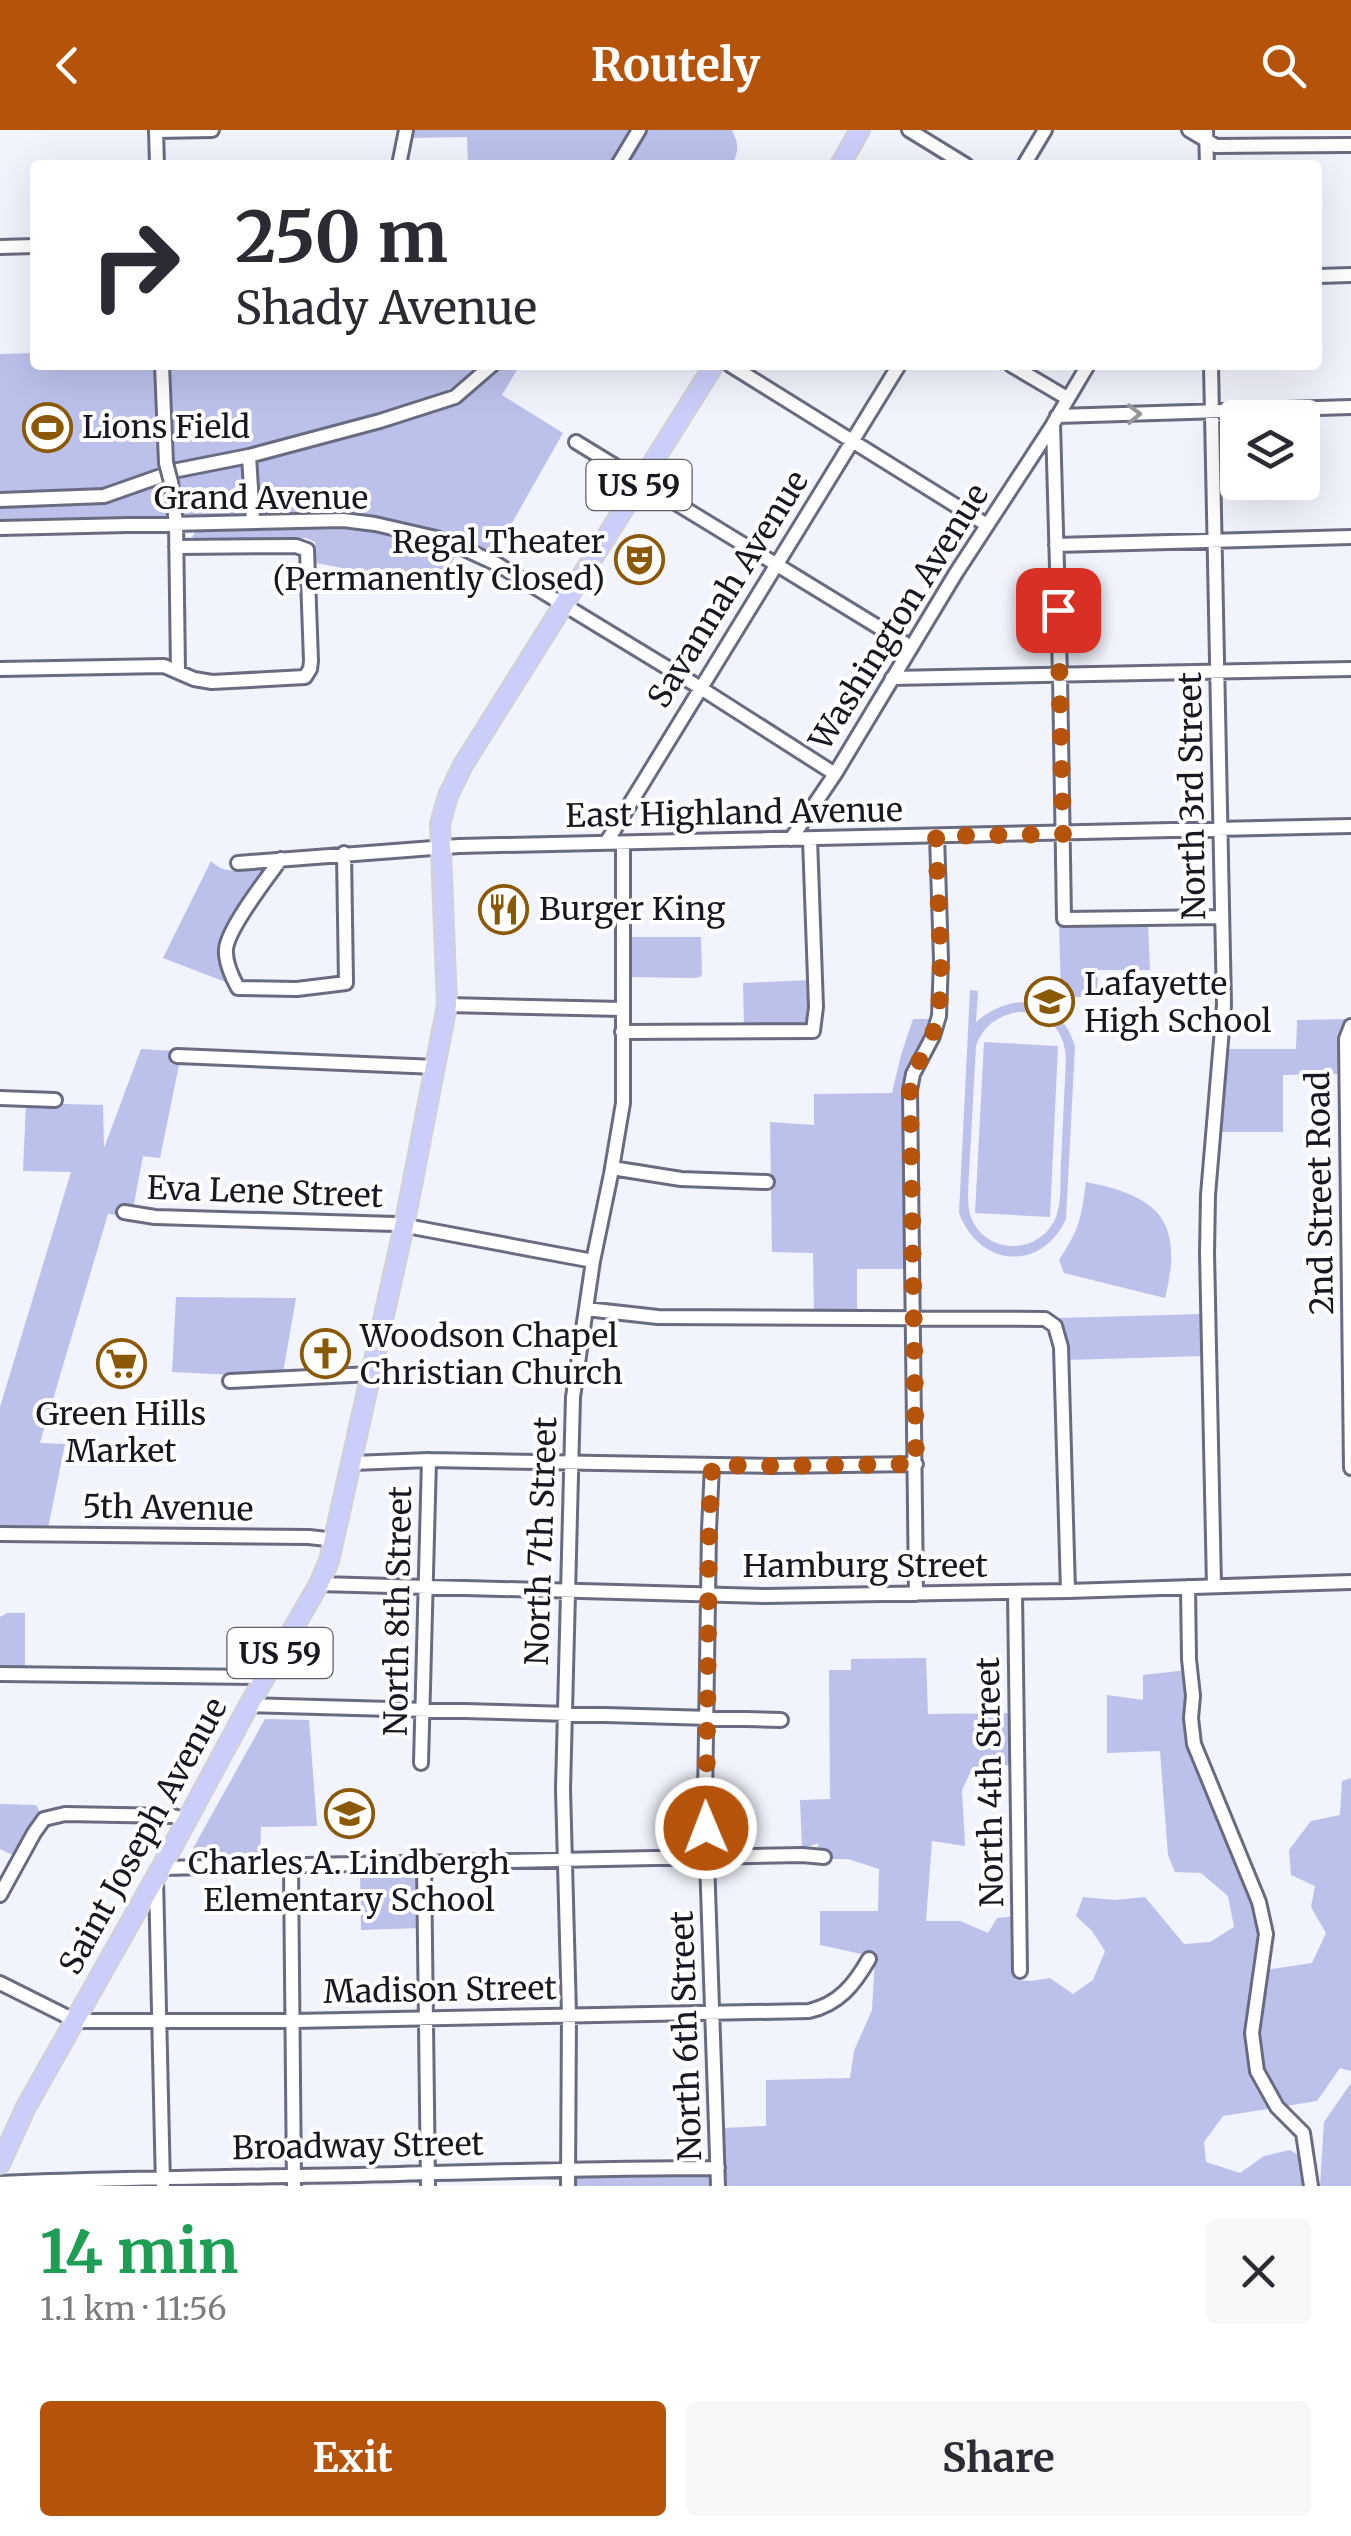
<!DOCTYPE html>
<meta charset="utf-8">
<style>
:root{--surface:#fff;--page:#f7f7f7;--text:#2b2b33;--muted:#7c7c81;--accent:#b45309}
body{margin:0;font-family:Merriweather,serif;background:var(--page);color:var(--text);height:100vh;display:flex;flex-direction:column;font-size:38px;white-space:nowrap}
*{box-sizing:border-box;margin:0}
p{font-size:32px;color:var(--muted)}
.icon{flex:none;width:55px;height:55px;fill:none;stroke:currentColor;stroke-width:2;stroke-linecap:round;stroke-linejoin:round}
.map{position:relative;height:2056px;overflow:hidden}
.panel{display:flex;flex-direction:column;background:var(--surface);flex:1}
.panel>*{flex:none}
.guide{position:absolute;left:30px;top:30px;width:1292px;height:210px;border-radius:10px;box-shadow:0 10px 40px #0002;background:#fff;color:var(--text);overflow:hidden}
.buttons{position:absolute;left:1220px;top:270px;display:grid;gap:20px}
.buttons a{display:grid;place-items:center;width:100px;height:100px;border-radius:10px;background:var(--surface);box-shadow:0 10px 40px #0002;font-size:50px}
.pin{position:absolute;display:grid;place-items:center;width:85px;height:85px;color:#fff;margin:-42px;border-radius:20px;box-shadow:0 5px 15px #0006}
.me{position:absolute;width:110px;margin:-55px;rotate:359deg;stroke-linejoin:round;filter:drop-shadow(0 0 8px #0008)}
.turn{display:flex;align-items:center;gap:35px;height:210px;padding:0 40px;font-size:45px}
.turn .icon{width:130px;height:130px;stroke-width:2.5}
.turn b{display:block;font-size:70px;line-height:85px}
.round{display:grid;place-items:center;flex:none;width:105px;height:105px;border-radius:10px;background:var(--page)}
.summary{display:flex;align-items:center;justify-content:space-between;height:170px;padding:0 40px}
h1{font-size:60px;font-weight:700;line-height:75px;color:#1e9e55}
.primary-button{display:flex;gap:20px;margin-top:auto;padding:20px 40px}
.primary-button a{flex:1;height:115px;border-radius:10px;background:var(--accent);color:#fff;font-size:40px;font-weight:700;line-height:115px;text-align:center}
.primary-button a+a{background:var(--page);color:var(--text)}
header{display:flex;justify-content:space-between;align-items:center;height:130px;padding:0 40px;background:var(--accent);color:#fff;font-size:45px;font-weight:700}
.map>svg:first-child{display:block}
</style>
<header><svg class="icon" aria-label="back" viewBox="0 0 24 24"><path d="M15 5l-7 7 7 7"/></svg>Routely<svg class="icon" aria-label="search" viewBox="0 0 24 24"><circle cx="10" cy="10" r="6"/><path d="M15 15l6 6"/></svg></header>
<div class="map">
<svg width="1351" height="2056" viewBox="0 0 1351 2056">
<rect width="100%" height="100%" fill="#f1f3fd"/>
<path fill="#bcc1ec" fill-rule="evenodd" d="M 411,0 L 732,0 C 739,14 739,21 732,35 L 468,35 L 467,7 L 410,8 Z
M 35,223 L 35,235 L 520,235 L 502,265 L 563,303 L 500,414 L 497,426 L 492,427 L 332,385 L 0,391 L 0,224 Z
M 326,398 C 371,399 415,405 457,424 L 437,456 L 316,433 L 315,412 L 306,408 L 195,409 L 192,407 L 196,401 Z
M 211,731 C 227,748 251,738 271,734 L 231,791 L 219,824 L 228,853 L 163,828 Z
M 1148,791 L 1150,840 L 1098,840 L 1097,868 L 1061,866 L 1059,793 Z
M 630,807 L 701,807 L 702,844 L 700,847 L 694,848 L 630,847 Z
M 810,850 L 812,871 L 808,894 L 803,897 L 744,897 L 743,853 Z
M 970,860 L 978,861 L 976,892 C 1013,860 1059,866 1075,916 L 1066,1089 C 1041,1143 979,1137 959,1083 ZM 1018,882 C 1049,882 1065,901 1066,930 C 1064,964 1063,997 1061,1031 C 1060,1048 1062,1068 1057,1084 C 1045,1122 992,1128 973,1092 C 968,1082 968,1072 968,1062 L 976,916 C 983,895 998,886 1018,882 Z
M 913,889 L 931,889 L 928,903 L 909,938 L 904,965 L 907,1139 L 857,1139 L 857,1185 L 814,1183 L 813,1123 L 772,1122 L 770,992 L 814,995 L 814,964 L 892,963 L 901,925 Z
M 1351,889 L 1345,896 L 1343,944 L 1283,945 L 1283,1002 L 1219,1002 L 1225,919 L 1296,919 L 1297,890 Z
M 984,912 L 1058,916 L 1050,1087 L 975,1083 Z
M 141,919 L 175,921 L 171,934 L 179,935 L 160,1028 L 143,1026 L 133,1079 L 121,1074 L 117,1085 L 108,1084 L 40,1313 L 65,1314 L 48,1398 L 0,1396 L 0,1277 L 71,1042 L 23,1041 L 26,973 L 103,975 L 104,1018 Z
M 1086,1052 C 1160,1066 1184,1092 1165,1168 L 1064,1143 L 1059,1130 C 1080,1098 1081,1089 1086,1052 Z
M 176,1167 L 296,1168 L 283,1243 L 234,1245 L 172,1242 Z
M 1204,1184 L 1205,1226 L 1066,1230 L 1065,1205 L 1057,1188 Z
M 7,1483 L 25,1483 L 25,1542 L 0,1541 L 0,1487 Z
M 926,1528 L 928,1584 L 1012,1583 L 1013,1635 L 973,1637 L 962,1660 L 965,1716 L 932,1711 L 926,1791 L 960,1791 L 988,1803 L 997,1788 L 1015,1786 L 1015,1850 L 1031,1851 L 1050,1848 L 1073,1864 L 1093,1850 L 1105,1821 L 1092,1801 L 1076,1786 L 1083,1767 L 1114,1770 L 1145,1767 L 1184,1814 L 1210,1812 L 1234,1797 L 1228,1766 L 1201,1743 L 1175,1742 L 1168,1725 L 1160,1621 L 1107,1623 L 1107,1565 L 1143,1570 L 1143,1545 L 1187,1540 L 1199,1634 L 1257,1790 L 1265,1840 L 1312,1833 L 1326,1803 L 1311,1777 L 1315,1756 L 1291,1745 L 1289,1720 L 1311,1691 L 1340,1685 L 1342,1651 L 1351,1648 L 1351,1941 L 1340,1938 L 1317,1971 L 1223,1986 L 1204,2012 L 1206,2032 L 1240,2043 L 1264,2026 L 1290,2020 L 1306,2030 L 1309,2056 L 565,2056 L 565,2034 L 724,2029 L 724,1998 L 766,1996 L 766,1950 L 850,1948 L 854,1921 L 872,1880 L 875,1827 L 820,1815 L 820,1781 L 878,1781 L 879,1739 L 848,1729 L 818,1729 L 818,1713 L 802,1719 L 800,1670 L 830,1669 L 829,1540 L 851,1540 L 851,1529 Z
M 265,1589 L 309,1590 L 317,1696 L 261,1697 L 260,1726 L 191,1727 L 191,1722 Z
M 0,1674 L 36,1675 L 41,1684 L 15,1726 L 0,1719 Z
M 418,1740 L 420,1744 L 421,1798 L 361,1800 L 360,1741 Z
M 1351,1953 L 1351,2056 L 1320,2056 L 1324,1992 Z"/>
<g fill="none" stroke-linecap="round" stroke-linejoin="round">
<defs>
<path id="minor" d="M 156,0 L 157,35
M 909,0 L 966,35
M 1189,0 L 1216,16 L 1351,15
M 1206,0 L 1207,35
M 156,1 L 212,0
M 399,35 L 406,0
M 618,35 L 639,0
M 1024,35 L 1045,0
M 0,117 L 35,116
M 1318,146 L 1351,145
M 162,235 L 166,333
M 730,235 L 987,395
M 1011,235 L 1067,268
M 1088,235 L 1053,294 L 1060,545 L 1064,789 L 1222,787
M 1211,235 L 1224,875 L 1208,1065 L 1207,1123 L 1214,1456
M 1057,286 L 1351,277
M 576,312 L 911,517
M 249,326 L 253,391
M 171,352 L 176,393 L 178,541
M 0,370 L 104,366 L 178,340 L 249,326 L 380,291 L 455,267 L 492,235
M 0,398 L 343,390 L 375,394 L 436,408 L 458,416 L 497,434 L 699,557 L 835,644
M 1056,415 L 1351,407
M 0,539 L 164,536 L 194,549 L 212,552 L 305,547 L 310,539 L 311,531 L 307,420 L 296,416 L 176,417
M 892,548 L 1351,539
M 791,709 L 835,644 L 956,443 L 1052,296
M 606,713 L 899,235
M 281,729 C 267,748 228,798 226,819 C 225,831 232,847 238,858 L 297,859 L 346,853 L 344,723
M 238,733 L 459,716 L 1351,696
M 447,875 L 622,879
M 1351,896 L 1346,909 L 1351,1338
M 622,902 L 813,901 L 816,877 L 810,709
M 177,926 L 436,937
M 0,968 L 55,970
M 612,1038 L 681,1049 L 767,1052
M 124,1082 L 155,1087 L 396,1094 L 593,1131
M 586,1179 L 658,1187 L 1045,1189 L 1055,1196 L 1061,1217 L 1068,1461
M 230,1251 L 372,1244
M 353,1333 L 429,1330 L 772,1336 L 916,1334
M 712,1335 L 709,1400 L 705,1670 L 718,2056
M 0,1404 L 309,1407 L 335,1410
M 319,1454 L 765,1466 L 1068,1461 L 1351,1452
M 1188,1457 L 1189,1529 L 1193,1566 L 1191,1588 L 1194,1614 L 1259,1772 L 1266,1804 L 1252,1903 L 1257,1941 L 1277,1977 L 1303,2003 L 1311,2056
M 1015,1462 L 1020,1841
M 916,1464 L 910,960 L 913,944 L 933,906 L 939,886 L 941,830 L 937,706
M 0,1544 L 265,1547
M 249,1575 L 781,1590
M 421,1633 L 429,1330
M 424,1732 L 428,2056
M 291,1736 L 294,2056
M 161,1738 L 802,1725 L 824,1727
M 156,1749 L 163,2056
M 0,1765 L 34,1703 L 44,1689 L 65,1684 L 173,1686 L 187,1690
M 0,1853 L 76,1891 L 293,1891 L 809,1881 C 839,1874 854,1855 869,1829
M 0,2053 C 120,2048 239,2047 359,2045 C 479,2042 598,2038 718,2038
M 568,2056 L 569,1884 L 563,1659 L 573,1267 L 593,1131 L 611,1044 L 623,973 L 623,713"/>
<path id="major" d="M 840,35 L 860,0
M 0,2034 L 26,1977 L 161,1738 L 249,1575 L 319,1454 L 329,1431 L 404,1096 L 447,875 L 440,694 L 448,666 L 463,635 L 714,235"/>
</defs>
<use href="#minor" stroke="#696c81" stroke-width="18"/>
<use href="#major" stroke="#d1d1d3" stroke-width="22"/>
<use href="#minor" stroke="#fff" stroke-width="12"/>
<use href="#major" stroke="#cbcefb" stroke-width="18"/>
<defs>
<path id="minor-bridge" d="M 166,333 L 171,352"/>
</defs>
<use href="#minor-bridge" stroke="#696c81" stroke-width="18" stroke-linecap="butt"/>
<use href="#minor-bridge" stroke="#fff" stroke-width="12"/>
</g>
<defs><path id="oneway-chevron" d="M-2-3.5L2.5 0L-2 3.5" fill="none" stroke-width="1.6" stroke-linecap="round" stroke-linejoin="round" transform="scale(2.5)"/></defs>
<use stroke="#97979b" href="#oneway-chevron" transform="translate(1134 284) rotate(-1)"/>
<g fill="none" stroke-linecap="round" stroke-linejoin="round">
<path stroke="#b45309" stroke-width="18" stroke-dasharray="0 32.4" d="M 706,1698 L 709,1400 L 712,1335 L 772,1336 L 916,1334 L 910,960 L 913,944 L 932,906 L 939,886 L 941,830 L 936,706 L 1063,704 L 1058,480"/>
</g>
<defs>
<symbol id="stadium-ring" viewBox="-11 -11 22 22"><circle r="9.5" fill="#fff" stroke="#8b5803" stroke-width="1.5"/><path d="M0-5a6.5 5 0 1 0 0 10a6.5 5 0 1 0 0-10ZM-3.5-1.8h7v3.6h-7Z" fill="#8b5803"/></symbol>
<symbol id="theatre-ring" viewBox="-11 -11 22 22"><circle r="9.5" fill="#fff" stroke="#8b5803" stroke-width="1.5"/><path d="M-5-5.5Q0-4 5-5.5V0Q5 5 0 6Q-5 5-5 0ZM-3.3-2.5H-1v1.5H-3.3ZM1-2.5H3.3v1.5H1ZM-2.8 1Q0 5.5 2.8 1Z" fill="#8b5803"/></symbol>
<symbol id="restaurant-ring" viewBox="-11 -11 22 22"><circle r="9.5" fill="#fff" stroke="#8b5803" stroke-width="1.5"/><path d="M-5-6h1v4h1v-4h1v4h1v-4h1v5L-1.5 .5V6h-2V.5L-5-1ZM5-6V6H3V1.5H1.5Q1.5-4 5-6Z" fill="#8b5803"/></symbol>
<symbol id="school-ring" viewBox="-11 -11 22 22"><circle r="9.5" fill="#fff" stroke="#8b5803" stroke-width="1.5"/><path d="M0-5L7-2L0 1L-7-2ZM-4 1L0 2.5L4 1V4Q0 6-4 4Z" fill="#8b5803"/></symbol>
<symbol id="church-ring" viewBox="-11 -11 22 22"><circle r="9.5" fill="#fff" stroke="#8b5803" stroke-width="1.5"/><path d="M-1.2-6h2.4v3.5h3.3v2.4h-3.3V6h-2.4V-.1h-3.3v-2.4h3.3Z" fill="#8b5803"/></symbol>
<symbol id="supermarket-ring" viewBox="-11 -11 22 22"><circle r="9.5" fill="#fff" stroke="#8b5803" stroke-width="1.5"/><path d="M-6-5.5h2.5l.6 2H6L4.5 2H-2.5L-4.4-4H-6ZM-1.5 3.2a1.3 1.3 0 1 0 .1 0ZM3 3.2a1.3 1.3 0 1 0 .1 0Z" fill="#8b5803"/></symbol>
</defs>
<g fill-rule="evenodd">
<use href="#stadium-ring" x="20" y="270" width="55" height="55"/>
<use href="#theatre-ring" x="612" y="402" width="55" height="55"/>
<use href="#restaurant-ring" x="476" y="752" width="55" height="55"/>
<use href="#school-ring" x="1022" y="844" width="55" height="55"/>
<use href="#church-ring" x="298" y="1196" width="55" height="55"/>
<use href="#supermarket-ring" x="94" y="1206" width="55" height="55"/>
<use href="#school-ring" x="322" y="1656" width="55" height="55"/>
</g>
<g text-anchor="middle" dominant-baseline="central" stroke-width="8" stroke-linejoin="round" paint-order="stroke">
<g fill="#fff" stroke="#5d5d64" stroke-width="2.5">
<rect x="586.5" y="330" width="105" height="50" rx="8"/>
<rect x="227.5" y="1498" width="105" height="50" rx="8"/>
</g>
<g font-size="30" font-weight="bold" fill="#171821">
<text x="639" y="355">US 59</text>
<text x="280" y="1523">US 59</text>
</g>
<g font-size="32" fill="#171821" stroke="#fff" text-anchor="start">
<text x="82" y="297">Lions Field</text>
<text x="605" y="412" text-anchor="end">Regal Theater<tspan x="605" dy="37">(Permanently Closed)</tspan></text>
<text x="539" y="779">Burger King</text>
<text x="1084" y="854">Lafayette<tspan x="1084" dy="37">High School</tspan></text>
<text x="360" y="1206">Woodson Chapel<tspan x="360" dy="37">Christian Church</tspan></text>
<text x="121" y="1284" text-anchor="middle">Green Hills<tspan x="121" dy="37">Market</tspan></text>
<text x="349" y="1733" text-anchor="middle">Charles A. Lindbergh<tspan x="349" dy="37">Elementary School</tspan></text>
</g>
<g font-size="32" fill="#171821" stroke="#fff">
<text x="261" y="368">Grand Avenue</text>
<text transform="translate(728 459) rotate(-58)">Savannah Avenue</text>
<text transform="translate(899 487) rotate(-58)">Washington Avenue</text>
<text transform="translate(1192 666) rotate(-91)">North 3rd Street</text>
<text transform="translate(734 683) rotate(-1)">East Highland Avenue</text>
<text transform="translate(265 1062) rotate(2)">Eva Lene Street</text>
<text transform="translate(1320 1063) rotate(-91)">2nd Street Road</text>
<text transform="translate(168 1378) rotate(1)">5th Avenue</text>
<text transform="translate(541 1411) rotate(-88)">North 7th Street</text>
<text x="865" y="1436">Hamburg Street</text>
<text transform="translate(398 1481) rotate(-89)">North 8th Street</text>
<text transform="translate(990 1652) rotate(-91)">North 4th Street</text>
<text transform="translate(143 1706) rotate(-61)">Saint Joseph Avenue</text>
<text transform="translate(440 1860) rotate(-1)">Madison Street</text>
<text transform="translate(686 1906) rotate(-92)">North 6th Street</text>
<text transform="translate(358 2016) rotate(-1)">Broadway Street</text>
</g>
</g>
</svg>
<div class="buttons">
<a><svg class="icon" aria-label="layers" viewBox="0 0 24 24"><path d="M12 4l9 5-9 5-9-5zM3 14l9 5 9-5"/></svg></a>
</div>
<div class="pin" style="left:1058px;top:480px;background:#d93025"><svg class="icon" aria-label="arrive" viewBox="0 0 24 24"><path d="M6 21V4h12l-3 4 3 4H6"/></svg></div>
<svg class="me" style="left:706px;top:1698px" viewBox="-20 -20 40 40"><circle r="17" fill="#b45309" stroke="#fff" stroke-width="3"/><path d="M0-11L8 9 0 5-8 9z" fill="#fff"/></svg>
<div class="guide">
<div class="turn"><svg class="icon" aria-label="right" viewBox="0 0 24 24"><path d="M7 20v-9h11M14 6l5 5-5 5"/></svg><div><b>250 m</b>Shady Avenue</div></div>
</div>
</div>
<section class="panel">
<div class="summary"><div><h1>14 min</h1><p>1.1 km · 11:56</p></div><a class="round"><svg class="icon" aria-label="close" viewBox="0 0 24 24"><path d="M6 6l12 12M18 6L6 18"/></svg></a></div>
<div class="primary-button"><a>Exit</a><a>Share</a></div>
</section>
